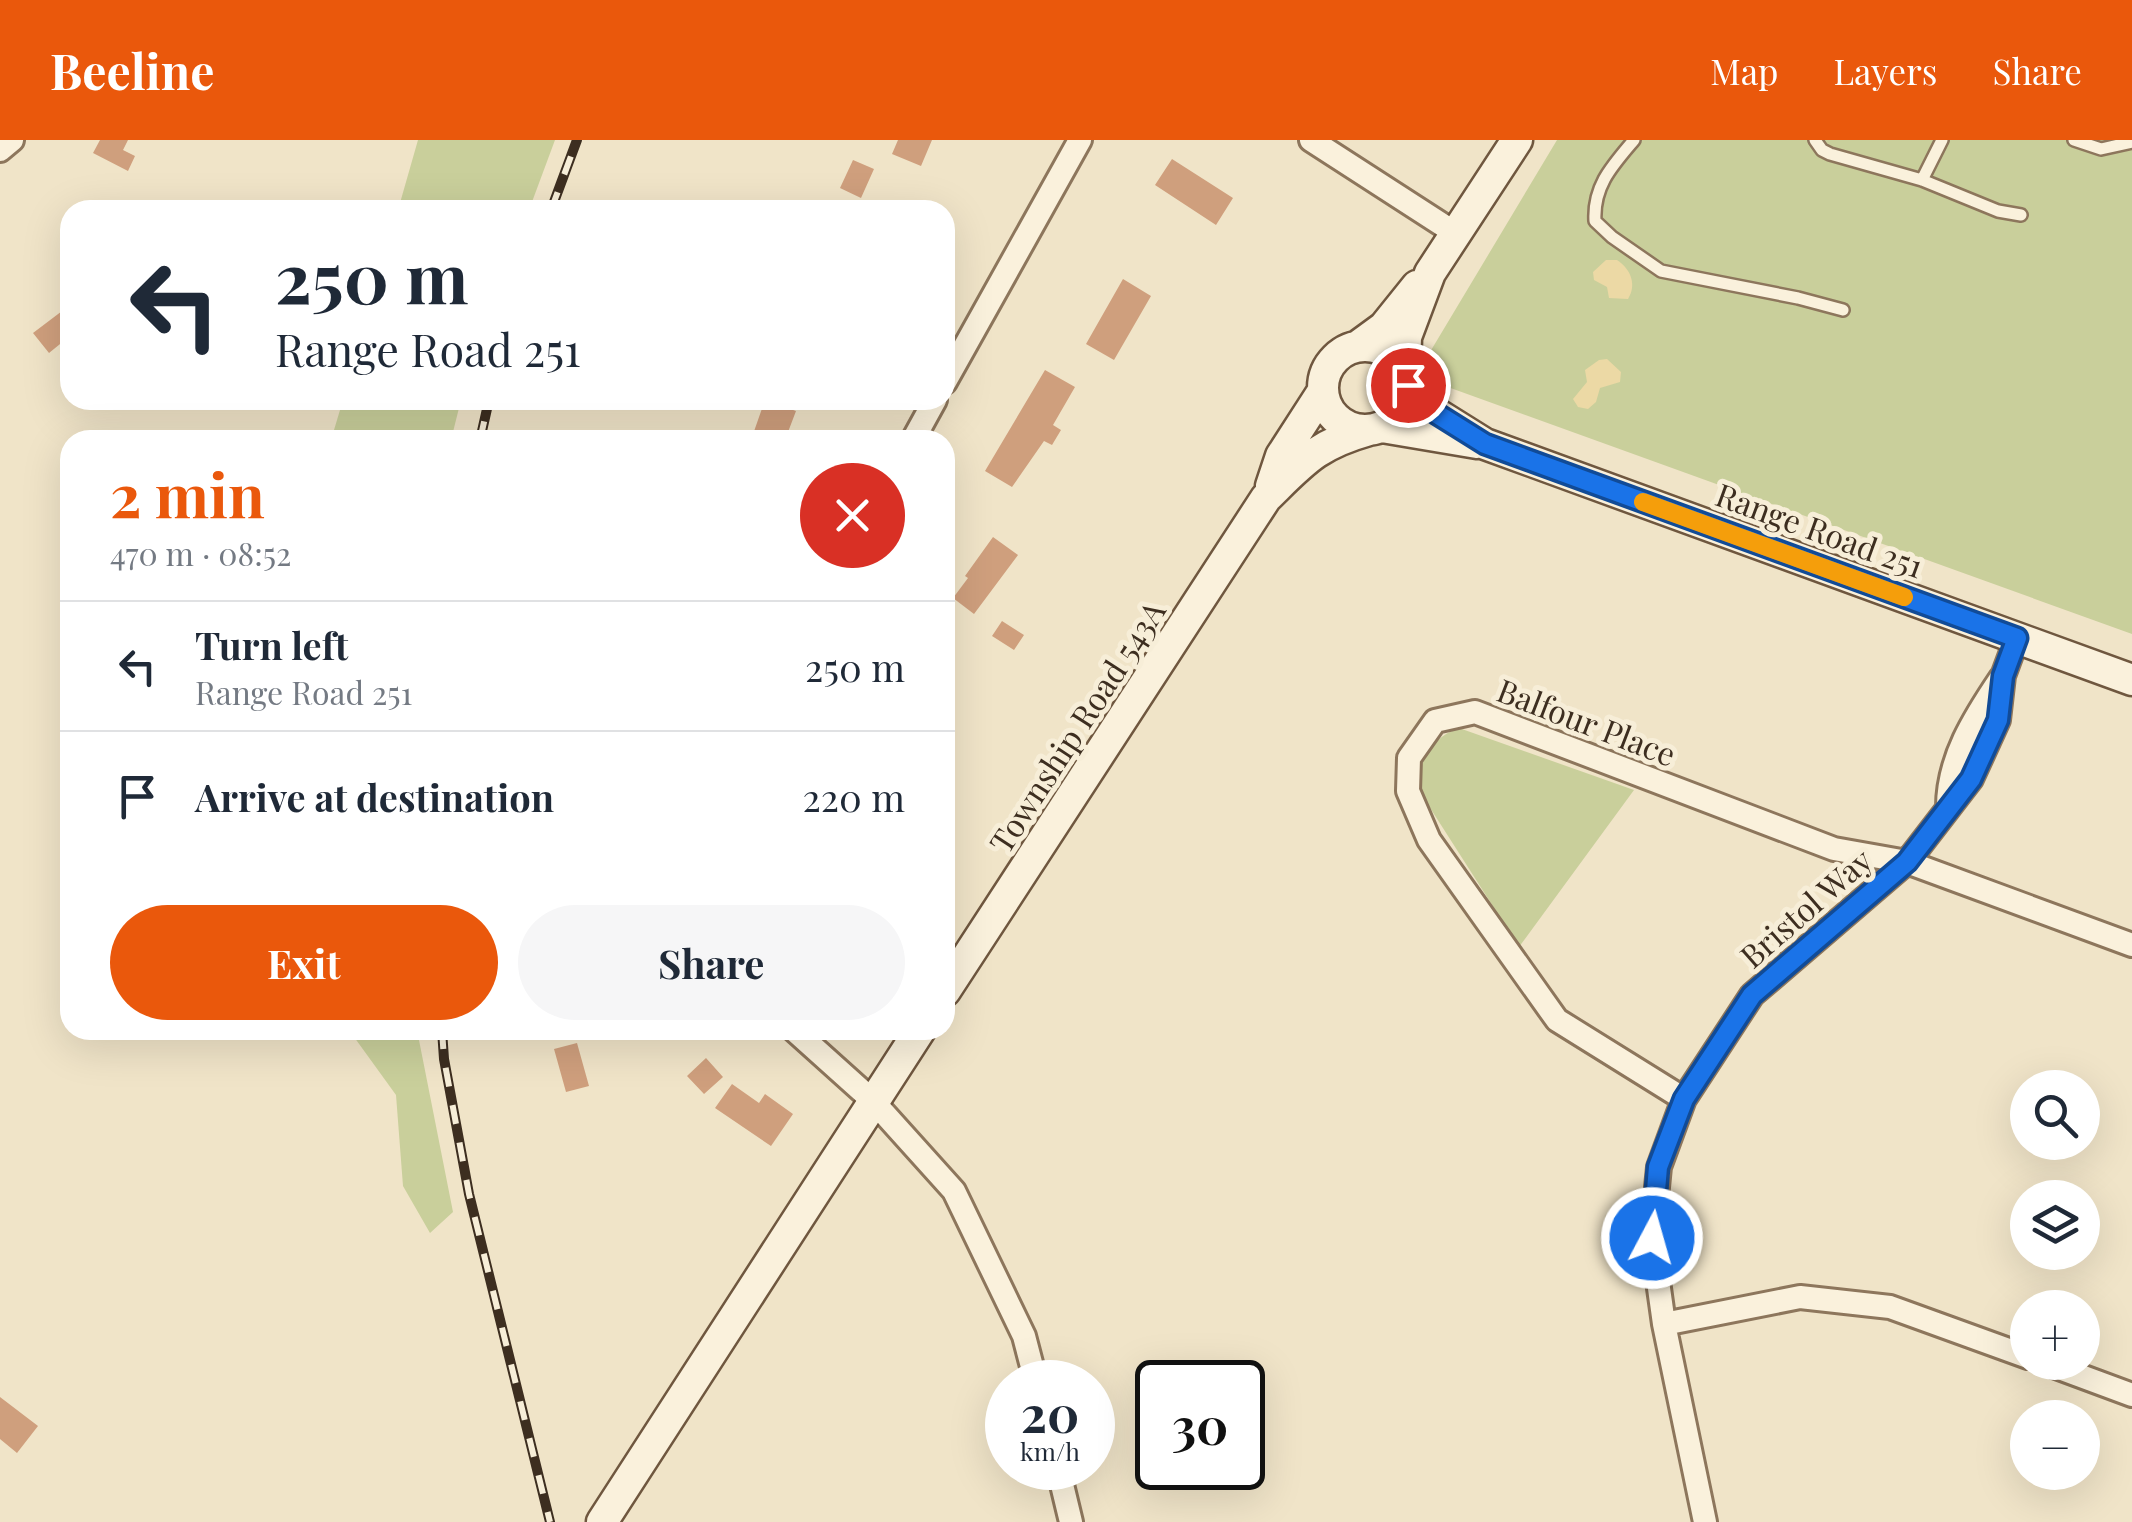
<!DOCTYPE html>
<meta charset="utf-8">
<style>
:root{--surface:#fff;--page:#f6f6f7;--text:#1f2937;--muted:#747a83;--line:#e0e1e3;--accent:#ea580c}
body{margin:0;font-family:"Playfair Display",serif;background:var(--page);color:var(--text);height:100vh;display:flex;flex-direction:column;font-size:38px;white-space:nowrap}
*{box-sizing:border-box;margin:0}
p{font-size:32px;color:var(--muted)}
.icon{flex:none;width:55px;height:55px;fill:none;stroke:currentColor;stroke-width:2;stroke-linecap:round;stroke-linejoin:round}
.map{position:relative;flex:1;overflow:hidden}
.panel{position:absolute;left:60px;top:290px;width:895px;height:610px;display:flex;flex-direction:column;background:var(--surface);border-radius:30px;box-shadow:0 10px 40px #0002}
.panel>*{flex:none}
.banner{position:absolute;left:60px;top:60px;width:895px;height:210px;border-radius:30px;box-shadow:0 10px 40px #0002;background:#fff;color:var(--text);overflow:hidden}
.tools{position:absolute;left:2010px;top:930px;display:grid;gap:20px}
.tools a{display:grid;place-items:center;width:90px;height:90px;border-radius:50%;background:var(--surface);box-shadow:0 10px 40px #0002;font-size:50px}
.speed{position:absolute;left:985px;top:1220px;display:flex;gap:20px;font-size:50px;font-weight:700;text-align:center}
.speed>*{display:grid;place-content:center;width:130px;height:130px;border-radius:50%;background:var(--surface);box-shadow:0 10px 40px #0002;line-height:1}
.speed small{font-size:25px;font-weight:400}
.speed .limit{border:5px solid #111;border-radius:15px;background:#fff;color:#111}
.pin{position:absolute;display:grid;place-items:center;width:85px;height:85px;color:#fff;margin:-42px;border:5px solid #fff;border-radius:50%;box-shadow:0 2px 10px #0007}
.me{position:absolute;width:110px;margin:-55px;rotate:6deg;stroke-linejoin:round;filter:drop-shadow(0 0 8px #0008)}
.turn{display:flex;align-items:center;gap:35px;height:210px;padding:0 50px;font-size:45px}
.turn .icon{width:130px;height:130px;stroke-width:2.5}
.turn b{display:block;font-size:70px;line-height:85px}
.round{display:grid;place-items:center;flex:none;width:105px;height:105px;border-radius:52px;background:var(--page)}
.headline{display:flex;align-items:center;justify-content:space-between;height:170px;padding:0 50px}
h1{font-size:60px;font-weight:700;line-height:75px;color:var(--accent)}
.cta{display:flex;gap:20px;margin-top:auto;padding:20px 50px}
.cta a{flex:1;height:115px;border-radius:60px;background:var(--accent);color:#fff;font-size:40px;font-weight:700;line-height:115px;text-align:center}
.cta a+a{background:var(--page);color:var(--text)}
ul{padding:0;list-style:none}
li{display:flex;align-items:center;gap:30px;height:130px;padding:0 50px;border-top:2px solid var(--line)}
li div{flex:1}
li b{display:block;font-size:38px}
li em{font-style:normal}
header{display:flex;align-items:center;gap:60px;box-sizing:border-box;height:140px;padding:0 50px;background:var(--accent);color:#fff}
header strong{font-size:48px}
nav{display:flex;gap:55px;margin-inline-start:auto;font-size:35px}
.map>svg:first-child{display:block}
</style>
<header>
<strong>Beeline</strong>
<nav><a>Map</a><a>Layers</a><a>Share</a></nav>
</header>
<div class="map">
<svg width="2132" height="1382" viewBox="0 0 2132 1382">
<rect width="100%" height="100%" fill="#f0e4c8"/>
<path fill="#c9cf9b" d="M 418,0 L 555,0 L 529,70 L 398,70 Z
M 1557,0 L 2132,0 L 2132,494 L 1445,246 L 1430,212 Z
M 343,260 L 461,260 L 451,300 L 331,300 Z
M 1459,588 L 1634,650 L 1519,807 L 1418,649 C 1416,622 1434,596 1459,588 Z
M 349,890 L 417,890 L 453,1072 L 430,1093 L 403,1046 L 396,955 Z"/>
<path fill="#ecd9a5" d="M 1606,120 L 1617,120 C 1631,129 1637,145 1628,159 L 1609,158 L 1607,147 L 1594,140 L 1593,132 Z
M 1607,219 L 1621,232 L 1620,242 L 1600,248 L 1596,262 L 1588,269 L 1578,267 L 1573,259 L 1587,242 L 1585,230 L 1599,220 Z"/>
<path fill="#cf9f7d" d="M 100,0 L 128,0 L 123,10 L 135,16 L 128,31 L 93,13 Z
M 898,0 L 932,0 L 921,26 L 892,14 Z
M 1172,19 L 1233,58 L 1216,85 L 1155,45 Z
M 853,20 L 874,29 L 861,58 L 840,48 Z
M 1123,139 L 1151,156 L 1114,220 L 1086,204 Z
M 70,165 L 70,206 L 65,200 L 49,213 L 33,193 Z
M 1045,230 L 1075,247 L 1053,285 L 1061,290 L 1052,305 L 1044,301 L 1012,347 L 985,331 Z
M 765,260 L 796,271 L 785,300 L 751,300 Z
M 993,397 L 1018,415 L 974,474 L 953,458 L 968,438 L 965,436 Z
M 1002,481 L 1024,495 L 1014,510 L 992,496 Z
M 577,903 L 589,946 L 566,952 L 554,909 Z
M 706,918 L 723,937 L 704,954 L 687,936 Z
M 732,944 L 759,963 L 765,954 L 793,974 L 771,1006 L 715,968 Z
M 0,1257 L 38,1286 L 17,1313 L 0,1299 Z"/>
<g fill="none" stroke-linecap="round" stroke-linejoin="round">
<defs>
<path id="service" d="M 1634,0 C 1612,26 1593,46 1595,81 L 1612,97 L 1661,131 L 1798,158 L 1843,170
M 1815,0 L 1822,10 L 1830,14 L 1922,40 L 1998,71 L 2021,75
M 2074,0 L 2101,9 L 2132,2
M 1922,40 L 1942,0"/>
<path id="minor" d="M 1311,0 L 1455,93
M 0,10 L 12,0
M 945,242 L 1080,0
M 913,300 L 935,260
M 1948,667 C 1948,619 1974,578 2001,538
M 794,890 L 873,961 L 954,1051 L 1024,1196 L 1036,1242
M 1684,959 L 1557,880 L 1429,700 L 1408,651 L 1409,618 L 1435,581 L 1475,572 L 1834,709 L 1907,722 L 2132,805
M 1664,1184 L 1800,1157 L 1890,1167 L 2028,1217
M 2043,1222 L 2132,1255
M 1058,1328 L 1071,1382
M 1705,1382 L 1664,1184 L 1652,1098 L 1659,1027 L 1684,959 L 1752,855 L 1907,722 L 1971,639 L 1998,580 L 2003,536 L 2017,498"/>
<path id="secondary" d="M1323 248a42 42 0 1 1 84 0a42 42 0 1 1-84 0Z
M 1358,206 L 1384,187 L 1417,146
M 1405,233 L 1406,197 L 1430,133 L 1517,0
M 1407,245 L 1437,274 L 1485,304 L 2132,540
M 1382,287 L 1477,303
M 1271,346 L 1281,316 L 1323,251
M 945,851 L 1266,358 C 1304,321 1316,305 1369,290
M 602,1382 L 920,890"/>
</defs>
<use href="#service" stroke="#8d765c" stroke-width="16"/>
<use href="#minor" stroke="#8d765c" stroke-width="28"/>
<use href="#secondary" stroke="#6f573f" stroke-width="35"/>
<use href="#service" stroke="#faf1dc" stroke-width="11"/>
<use href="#minor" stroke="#faf1dc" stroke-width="22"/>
<use href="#secondary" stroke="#faf1dc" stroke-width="30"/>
<defs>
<path id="rail" d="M 551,70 L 577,0
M 480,300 L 489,260
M 442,890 L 444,919 L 469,1054 L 550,1382"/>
</defs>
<use href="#rail" stroke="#3d2e20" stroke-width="10"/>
<use href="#rail" stroke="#f7eed8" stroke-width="6" stroke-dasharray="19" stroke-linecap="butt"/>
</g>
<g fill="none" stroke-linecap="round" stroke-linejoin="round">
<defs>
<path id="route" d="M 1408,245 L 1437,274 L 1485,304 L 2017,498 L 2003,536 L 1998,580 L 1971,639 L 1907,722 L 1752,855 L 1684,959 L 1658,1027 L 1652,1098"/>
</defs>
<use href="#route" stroke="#114b97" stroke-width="25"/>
<use href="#route" stroke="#1a73e8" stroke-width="18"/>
<path stroke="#f59e0b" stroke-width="18" d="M 1643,362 L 1904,457"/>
</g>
<g text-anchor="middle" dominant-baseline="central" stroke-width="10" stroke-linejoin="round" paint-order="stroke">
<g font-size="32" fill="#3d2e20" stroke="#f7eed8">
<text transform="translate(1820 389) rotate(20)">Range Road 251</text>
<text transform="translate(1587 581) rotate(21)">Balfour Place</text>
<text transform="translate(1076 586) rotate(-57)">Township Road 543A</text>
<text transform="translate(1805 767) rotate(-41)">Bristol Way</text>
</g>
</g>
</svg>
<div class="tools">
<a><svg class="icon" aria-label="search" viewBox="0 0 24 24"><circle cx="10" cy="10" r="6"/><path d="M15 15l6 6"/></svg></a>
<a><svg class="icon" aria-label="layers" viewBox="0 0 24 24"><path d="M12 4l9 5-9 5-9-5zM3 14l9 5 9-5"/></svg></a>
<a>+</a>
<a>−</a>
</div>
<div class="speed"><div>20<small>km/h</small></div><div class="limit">30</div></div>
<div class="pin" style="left:1408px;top:245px;background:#d93025"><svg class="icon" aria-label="arrive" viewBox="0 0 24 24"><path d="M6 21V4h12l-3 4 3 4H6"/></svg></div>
<svg class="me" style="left:1652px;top:1098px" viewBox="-20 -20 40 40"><circle r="17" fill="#1a73e8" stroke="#fff" stroke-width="3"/><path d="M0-11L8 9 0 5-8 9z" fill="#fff"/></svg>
<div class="banner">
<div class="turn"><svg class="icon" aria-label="left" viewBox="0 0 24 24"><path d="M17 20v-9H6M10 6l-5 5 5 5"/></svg><div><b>250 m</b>Range Road 251</div></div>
</div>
<section class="panel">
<div class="headline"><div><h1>2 min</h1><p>470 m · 08:52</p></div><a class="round" style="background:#d93025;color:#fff"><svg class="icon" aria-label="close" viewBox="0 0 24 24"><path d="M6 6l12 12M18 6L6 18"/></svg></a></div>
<ul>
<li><svg class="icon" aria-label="left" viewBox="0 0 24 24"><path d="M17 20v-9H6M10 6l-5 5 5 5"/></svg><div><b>Turn left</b><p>Range Road 251</p></div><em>250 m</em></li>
<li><svg class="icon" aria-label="arrive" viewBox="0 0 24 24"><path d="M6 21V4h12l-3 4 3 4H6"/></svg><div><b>Arrive at destination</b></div><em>220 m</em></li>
</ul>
<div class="cta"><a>Exit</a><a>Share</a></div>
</section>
</div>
